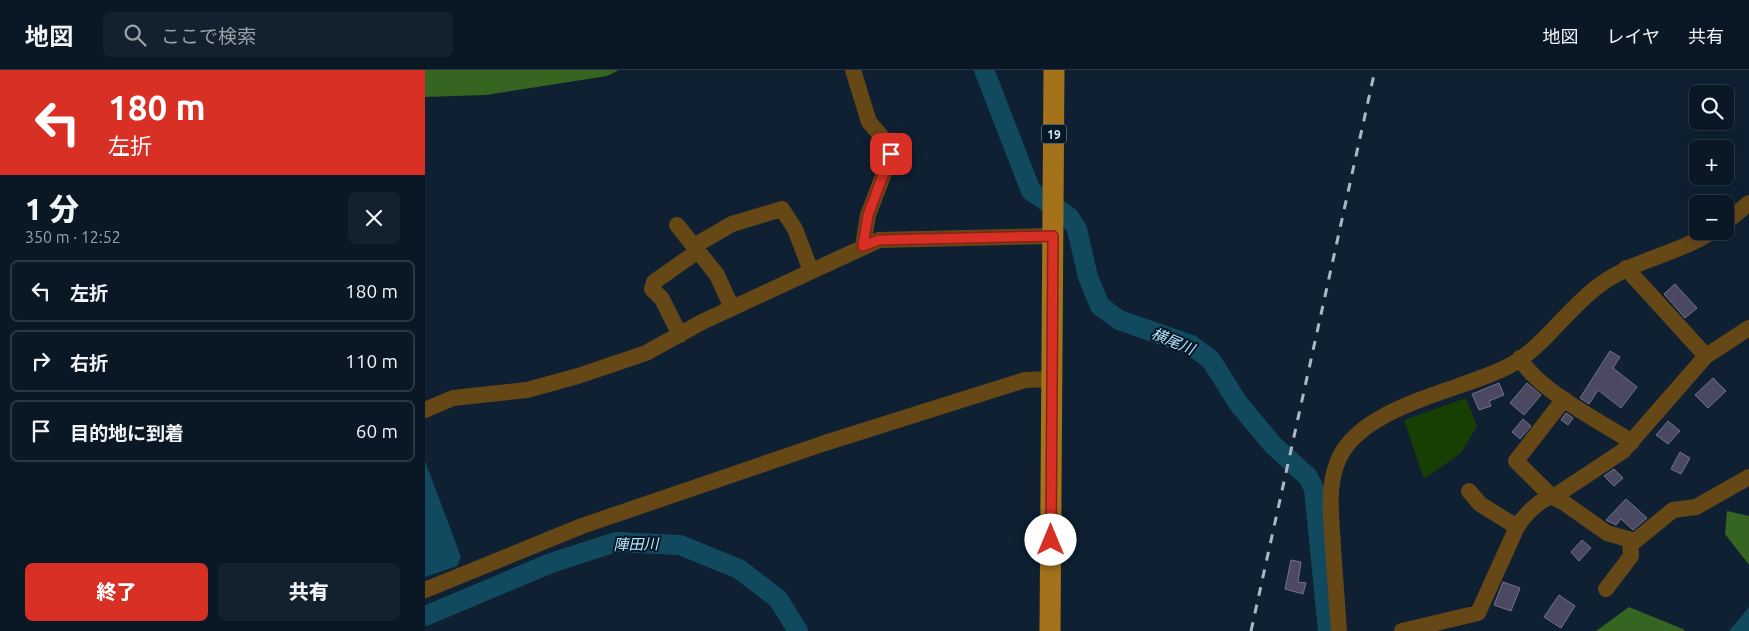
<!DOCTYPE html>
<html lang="ja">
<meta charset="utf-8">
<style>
:root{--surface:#0a1826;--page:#13212e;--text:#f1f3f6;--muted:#99a0a7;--line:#2a3743;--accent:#d93025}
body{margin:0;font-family:Ubuntu,"Noto Sans JP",sans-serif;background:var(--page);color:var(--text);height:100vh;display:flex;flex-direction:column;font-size:19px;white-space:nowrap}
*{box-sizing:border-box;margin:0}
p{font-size:16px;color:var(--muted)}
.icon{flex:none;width:28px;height:28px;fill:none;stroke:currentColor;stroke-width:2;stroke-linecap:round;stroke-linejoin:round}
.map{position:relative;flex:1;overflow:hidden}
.side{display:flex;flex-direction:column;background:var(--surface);width:425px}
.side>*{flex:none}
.top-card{background:#d93025;color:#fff;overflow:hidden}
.controls{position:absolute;left:1264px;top:15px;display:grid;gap:10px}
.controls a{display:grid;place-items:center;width:45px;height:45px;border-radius:8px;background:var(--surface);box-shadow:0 5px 20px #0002,0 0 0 1px var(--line);font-size:25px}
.pin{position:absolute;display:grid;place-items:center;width:42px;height:42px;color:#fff;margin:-21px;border-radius:10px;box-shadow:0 2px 8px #0006}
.me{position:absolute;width:55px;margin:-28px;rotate:0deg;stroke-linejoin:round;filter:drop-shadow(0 0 4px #0008)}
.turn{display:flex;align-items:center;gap:18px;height:105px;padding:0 25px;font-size:22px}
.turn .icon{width:65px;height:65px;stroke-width:2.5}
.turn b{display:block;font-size:35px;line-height:42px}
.round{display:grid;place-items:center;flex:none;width:52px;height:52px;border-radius:8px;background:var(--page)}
.headline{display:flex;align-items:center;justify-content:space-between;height:85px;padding:0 25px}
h1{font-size:30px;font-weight:800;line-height:38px}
.primary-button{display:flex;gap:10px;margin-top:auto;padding:10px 25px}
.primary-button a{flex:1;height:58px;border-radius:8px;background:var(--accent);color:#fff;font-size:20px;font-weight:800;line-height:58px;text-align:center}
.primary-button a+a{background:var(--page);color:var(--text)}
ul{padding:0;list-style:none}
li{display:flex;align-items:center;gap:15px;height:62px;margin:0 10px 8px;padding:0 15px;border:2px solid var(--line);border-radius:8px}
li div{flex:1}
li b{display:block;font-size:19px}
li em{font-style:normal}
header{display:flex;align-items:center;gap:30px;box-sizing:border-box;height:70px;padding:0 25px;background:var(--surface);border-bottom:1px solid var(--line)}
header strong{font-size:24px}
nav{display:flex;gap:28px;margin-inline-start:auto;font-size:18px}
.search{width:350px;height:45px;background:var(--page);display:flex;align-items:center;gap:12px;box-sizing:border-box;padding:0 18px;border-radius:8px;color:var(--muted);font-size:19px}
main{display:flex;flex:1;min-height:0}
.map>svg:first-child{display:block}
</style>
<header>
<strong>地図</strong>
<div class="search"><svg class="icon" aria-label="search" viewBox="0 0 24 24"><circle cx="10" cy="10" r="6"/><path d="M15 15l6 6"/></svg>ここで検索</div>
<nav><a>地図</a><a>レイヤ</a><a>共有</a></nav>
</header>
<main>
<section class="side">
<div class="top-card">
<div class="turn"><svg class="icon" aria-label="left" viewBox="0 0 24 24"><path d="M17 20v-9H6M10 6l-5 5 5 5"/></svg><div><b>180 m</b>左折</div></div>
</div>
<div class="headline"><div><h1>1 分</h1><p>350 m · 12:52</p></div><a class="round"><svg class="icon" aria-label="close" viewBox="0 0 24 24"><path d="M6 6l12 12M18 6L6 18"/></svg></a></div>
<ul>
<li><svg class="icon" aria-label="left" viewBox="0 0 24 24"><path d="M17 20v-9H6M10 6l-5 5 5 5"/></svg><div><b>左折</b></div><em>180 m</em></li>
<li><svg class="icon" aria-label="right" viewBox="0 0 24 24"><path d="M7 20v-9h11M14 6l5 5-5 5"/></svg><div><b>右折</b></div><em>110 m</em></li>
<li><svg class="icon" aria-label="arrive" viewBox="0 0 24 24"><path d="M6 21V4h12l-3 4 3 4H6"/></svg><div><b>目的地に到着</b></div><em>60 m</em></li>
</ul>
<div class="primary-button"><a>終了</a><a>共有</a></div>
</section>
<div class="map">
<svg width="1324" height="561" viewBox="0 0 1324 561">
<rect width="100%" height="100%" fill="#0e2032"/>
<path fill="#183f02" d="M 1041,328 L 1052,356 L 1036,383 L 999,409 L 979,350 Z"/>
<path fill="#366421" d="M 0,0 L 194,0 L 182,6 L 61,25 L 0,27 Z
M 1302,441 L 1324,446 L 1324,495 L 1300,464 Z
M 1204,537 L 1258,559 L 1260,561 L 1171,561 Z"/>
<path fill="#114a5e" d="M 0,391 L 36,487 L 32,496 L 0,507 Z
M 1324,537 L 1324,561 L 1304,561 Z"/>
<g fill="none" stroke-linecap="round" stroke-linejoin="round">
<path stroke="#114a5e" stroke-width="20" d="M 559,0 L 606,121 L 644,147 L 652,159 L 663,207 L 675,236 L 694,250 L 766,275 L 786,290 L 813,333 L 848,375 L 883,407 L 889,419 L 903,561
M 0,546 L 126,493 L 191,472 L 255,475 L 314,499 L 353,529 L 373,561"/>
</g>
<path fill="#4b4962" stroke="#73718c" d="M 1250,214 L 1272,238 L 1260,248 L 1239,224 Z
M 1185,281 L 1195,287 L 1188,298 L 1212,317 L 1196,338 L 1173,320 L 1164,334 L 1155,328 Z
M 1288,308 L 1301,321 L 1283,338 L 1270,325 Z
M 1074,313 L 1079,325 L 1064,331 L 1066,336 L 1054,340 L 1047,324 Z
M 1102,313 L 1116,325 L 1099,345 L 1085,333 Z
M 1141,343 L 1148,348 L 1143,355 L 1136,350 Z
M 1098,349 L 1106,356 L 1095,369 L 1087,362 Z
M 1243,351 L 1255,361 L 1243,374 L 1231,365 Z
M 1255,382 L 1265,388 L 1256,404 L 1246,399 Z
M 1189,399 L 1198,408 L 1189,416 L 1179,406 Z
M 1201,429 L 1222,448 L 1208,460 L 1196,449 L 1191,455 L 1181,450 Z
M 1157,470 L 1166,478 L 1154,491 L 1146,482 Z
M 866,490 L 876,492 L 873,512 L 881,513 L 878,524 L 860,519 Z
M 1078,512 L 1095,518 L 1086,541 L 1069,535 Z
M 1134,525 L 1150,536 L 1136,558 L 1119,547 Z"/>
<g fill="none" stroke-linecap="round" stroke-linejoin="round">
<path stroke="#664817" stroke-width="16" d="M 428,0 L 444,52 L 465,76 L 466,85 L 443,145 L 438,176
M 1300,153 L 1324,133
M 252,155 L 292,205 L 307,238
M 269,176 L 307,154 L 357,139 L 370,159 L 386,201
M 1201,198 L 1281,286
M 255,265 L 237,229 L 227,219 L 229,212 L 273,181
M 1095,288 C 1110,318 1177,353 1207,372
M 1139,329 L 1091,391 L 1126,426 L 1138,432 L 1182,463 L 1210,471 L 1248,440 L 1271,437 L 1324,407
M 0,340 L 28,328 L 102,320 L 153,306 L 221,283 L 277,252 L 454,170 L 628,166
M 1044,421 L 1055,434 L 1092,457
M 1181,519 L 1206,486 L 1205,470
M 0,520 L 157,456 L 400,373 L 600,310 L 626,309
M 914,561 C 912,533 910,506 908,478 C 907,451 902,422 911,396 C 929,337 1033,322 1082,297 C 1118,279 1143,237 1176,214 C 1211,189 1253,184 1288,161
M 977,561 L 1053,543 L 1092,457 C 1101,443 1116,428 1133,424 L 1198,381 L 1281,286 L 1324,258"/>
<path stroke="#a4721a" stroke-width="21" d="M 625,561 L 629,0"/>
<path stroke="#abb8c6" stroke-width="3" stroke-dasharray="9 9" stroke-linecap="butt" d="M 826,561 L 950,0"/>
</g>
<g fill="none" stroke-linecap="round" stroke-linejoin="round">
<defs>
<path id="route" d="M 466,84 L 443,145 L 438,176 L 454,170 L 628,166 L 626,470"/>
</defs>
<use href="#route" stroke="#8d1f18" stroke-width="12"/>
<use href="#route" stroke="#d93025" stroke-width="9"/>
</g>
<g text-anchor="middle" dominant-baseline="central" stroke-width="4" stroke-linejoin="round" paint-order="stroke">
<rect fill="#061728" stroke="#98a6b3" stroke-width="1" x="616.5" y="54.5" width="25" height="19" rx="4"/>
<g font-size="12" font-weight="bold" fill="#d7e3ef">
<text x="629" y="64">19</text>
</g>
<g font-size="15" font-style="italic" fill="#b8e7fb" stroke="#061728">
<text transform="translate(748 271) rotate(23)">横尾川</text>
<text transform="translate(211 474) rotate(-1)">陣田川</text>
</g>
</g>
</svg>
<div class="controls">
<a><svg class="icon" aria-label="search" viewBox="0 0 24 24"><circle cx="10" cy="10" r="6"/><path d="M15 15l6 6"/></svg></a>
<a>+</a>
<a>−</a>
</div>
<div class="pin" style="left:466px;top:84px;background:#d93025"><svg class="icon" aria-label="arrive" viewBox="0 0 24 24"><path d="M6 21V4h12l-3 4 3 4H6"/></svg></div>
<svg class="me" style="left:626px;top:470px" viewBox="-20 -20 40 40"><circle r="19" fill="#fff"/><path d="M0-13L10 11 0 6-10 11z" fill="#d93025"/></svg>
</div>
</main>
